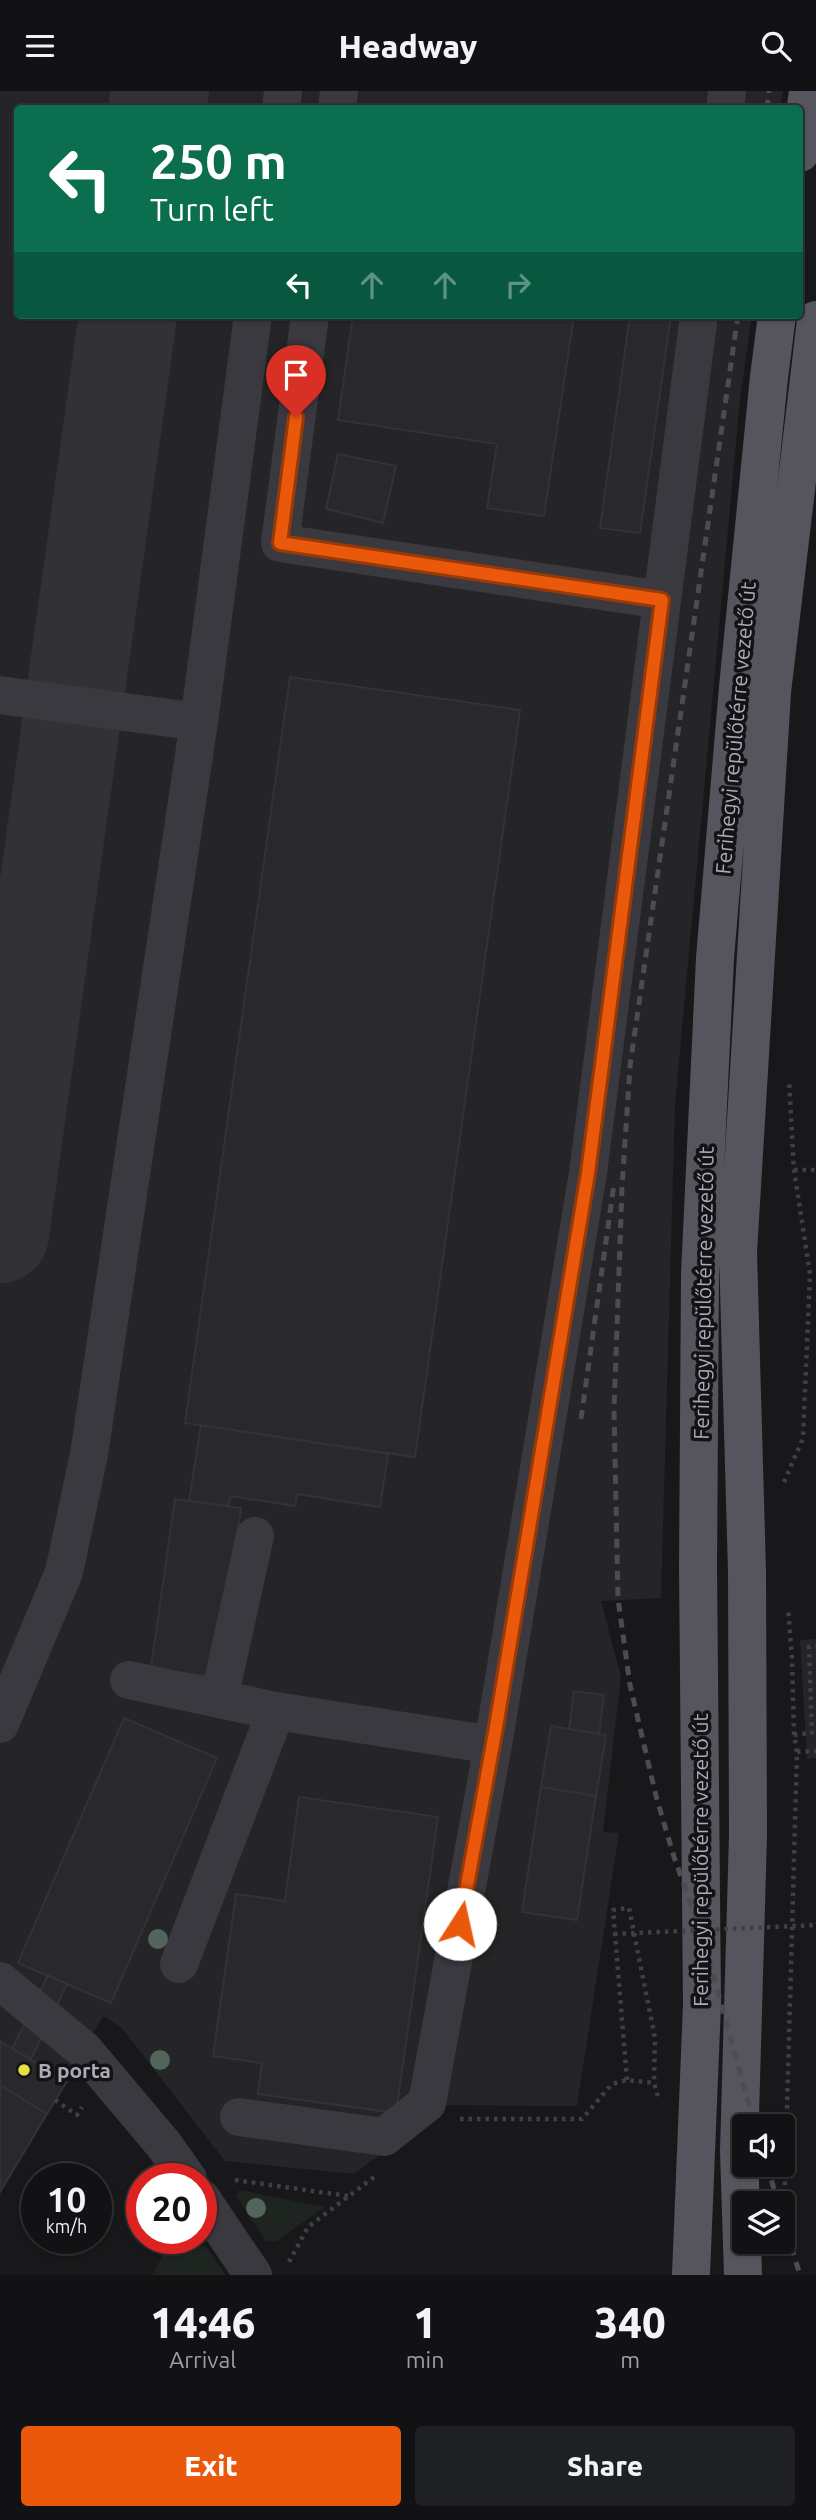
<!DOCTYPE html>
<meta charset="utf-8">
<style>
:root{--surface:#121214;--page:#1f2022;--text:#f1f3f6;--muted:#9c9ea0;--line:#313234;--accent:#ea580c}
body{margin:0;font-family:Ubuntu,sans-serif;background:var(--page);color:var(--text);height:100vh;display:flex;flex-direction:column;font-size:26px;white-space:nowrap}
*{box-sizing:border-box;margin:0}
p{font-size:23px;color:var(--muted)}
.icon{flex:none;width:38px;height:38px;fill:none;stroke:currentColor;stroke-width:2;stroke-linecap:round;stroke-linejoin:round}
.map{position:relative;height:2184px;overflow:hidden}
.details{display:flex;flex-direction:column;background:var(--surface);flex:1}
.details>*{flex:none}
.banner{position:absolute;left:14px;top:14px;width:789px;height:214px;border-radius:7px;box-shadow:0 2px 5px #0004,0 0 0 2px var(--line);background:#0b6e4f;color:#fff;overflow:hidden}
.fabs{position:absolute;left:732px;top:2023px;display:grid;gap:14px}
.fabs a{display:grid;place-items:center;width:63px;height:63px;border-radius:7px;background:var(--surface);box-shadow:0 2px 5px #0004,0 0 0 2px var(--line);font-size:35px}
.speed{position:absolute;left:21px;top:2072px;display:flex;gap:14px;font-size:35px;font-weight:700;text-align:center}
.speed>*{display:grid;place-content:center;width:91px;height:91px;border-radius:50%;background:var(--surface);box-shadow:0 2px 5px #0004,0 0 0 2px var(--line);line-height:1}
.speed small{font-size:18px;font-weight:400}
.speed .limit{border:10px solid #d22;background:#fff;color:#111}
.pin{position:absolute;display:grid;place-items:center;width:60px;height:60px;color:#fff;margin:-72px -30px;border-radius:50% 50% 50% 0;rotate:-45deg;box-shadow:0 0 7px #0007}
.pin .icon{rotate:45deg}
.me{position:absolute;width:77px;margin:-38px;rotate:10deg;stroke-linejoin:round;filter:drop-shadow(0 0 5px #0008)}
.turn{display:flex;align-items:center;gap:24px;height:147px;padding:0 21px;font-size:32px}
.turn .icon{width:91px;height:91px;stroke-width:2.5}
.turn b{display:block;font-size:49px;line-height:60px}
.lanes{display:flex;align-items:center;height:66px;padding:0 21px;background:#0003;justify-content:center;gap:35px;direction:ltr}
.lanes .off{opacity:.35}
.eta{display:flex;justify-content:space-evenly;align-items:center;height:119px;text-align:center}
.eta b{font-size:42px;font-weight:800;line-height:49px}
.action{display:flex;gap:14px;margin-top:auto;padding:14px 21px}
.action a{flex:1;height:80px;border-radius:7px;background:var(--accent);color:#fff;font-size:28px;font-weight:800;line-height:80px;text-align:center}
.action a+a{background:var(--page);color:var(--text)}
header{display:flex;justify-content:space-between;align-items:center;height:91px;padding:0 21px;background:var(--surface);font-size:32px;font-weight:800}
.map>svg:first-child{display:block}
</style>
<header><svg class="icon" aria-label="menu" viewBox="0 0 24 24"><path d="M4 6h16M4 12h16M4 18h16"/></svg>Headway<svg class="icon" aria-label="search" viewBox="0 0 24 24"><circle cx="10" cy="10" r="6"/><path d="M15 15l6 6"/></svg></header>
<div class="map">
<svg width="816" height="2184" viewBox="0 0 816 2184">
<rect width="100%" height="100%" fill="#18181a"/>
<path fill="#252427" d="M 0,0 L 783,0 L 780,18 L 18,18 L 18,224 L 752,224 L 740,308 L 675,1014 L 661,1507 L 601,1510 L 621,1586 L 603,1741 L 619,1742 L 577,2015 L 447,2014 L 354,2083 L 225,2070 L 122,1937 L 103,1925 L 0,2101 Z
M 816,1548 L 816,1667 L 807,1668 L 800,1549 Z"/>
<path fill="#1e2521" d="M 239,2099 L 325,2116 L 276,2150 L 266,2150 L 236,2105 Z
M 205,2155 L 226,2184 L 152,2184 L 167,2158 L 171,2160 L 173,2157 Z"/>
<g fill="none" stroke-linecap="round" stroke-linejoin="round">
<path stroke="#323236" stroke-width="98" d="M 157,18 L 160,0
M 0,1143 L 128,224"/>
</g>
<path fill="#29282b" stroke="#333236" stroke-width="2" d="M 353,224 L 574,224 L 544,425 L 487,417 L 497,353 L 338,329 Z
M 630,224 L 671,224 L 640,442 L 600,437 Z
M 338,363 L 396,375 L 383,432 L 326,418 Z
M 290,586 L 520,619 L 415,1366 L 185,1332 Z
M 201,1334 L 388,1363 L 380,1416 L 297,1403 L 295,1415 L 231,1405 L 228,1415 L 189,1410 Z
M 175,1408 L 241,1417 L 217,1587 L 151,1577 Z
M 574,1600 L 604,1604 L 599,1643 L 569,1638 Z
M 124,1627 L 217,1667 L 111,1912 L 18,1872 Z
M 551,1635 L 606,1644 L 596,1705 L 541,1696 Z
M 541,1696 L 596,1705 L 577,1829 L 522,1821 Z
M 299,1706 L 438,1726 L 396,2022 L 258,2003 L 262,1972 L 213,1965 L 236,1803 L 285,1810 Z
M 48,1884 L 67,1893 L 31,1968 L 12,1958 Z
M 0,1950 L 67,1990 L 47,2023 L 0,1994 Z
M 0,1994 L 47,2023 L 0,2101 Z"/>
<g fill="none" stroke-linecap="round" stroke-linejoin="round">
<path stroke="#3f3f46" stroke-width="4.5" stroke-dasharray="3.5 5" stroke-linecap="butt" d="M 794,1079 L 816,1079
M 784,1391 L 803,1347 L 810,1183 L 794,1079 L 789,989
M 794,1644 L 812,1642 L 809,1556 L 816,1555
M 797,1661 L 816,1660
M 627,1989 L 613,1819 L 629,1817 L 655,1947 L 654,1992
M 55,2009 L 77,2024 L 82,2016
M 460,2028 L 582,2028 L 612,1993 L 627,1989 L 654,1992 L 658,2006
M 235,2089 L 348,2105
M 783,2162 L 797,1661 L 794,1644 L 792,1567 L 788,1517
M 289,2171 L 308,2136 L 378,2083"/>
<path stroke="#3a393f" stroke-width="38" d="M 281,18 L 283,0
M 337,18 L 339,0
M 725,18 L 727,0
M 310,224 L 280,452 L 662,509
M 0,604 L 199,631
M 129,1589 L 276,1620 L 493,1654
M 219,1608 L 255,1445
M 0,1633 L 64,1481 L 89,1363 L 199,631 L 253,224
M 179,1873 L 276,1620
M 0,1890 L 84,1959 L 164,2054 L 188,2088
M 239,2026 L 384,2046 L 427,2012 L 493,1654 L 588,1082 L 699,224
M 201,2107 L 253,2184"/>
<path stroke="#56555d" stroke-width="38" d="M 800,62 L 808,0
M 691,2184 L 702,1913 L 698,1476 L 700,1183 L 715,867 L 738,596 L 769,286 L 777,224
M 743,2184 L 739,2060 L 748,1744 L 747,1481 L 738,1161 L 772,601 L 816,229"/>
<path stroke="#4d4c53" stroke-width="5" stroke-dasharray="9 7" stroke-linecap="butt" d="M 767,18 L 769,0
M 738,224 L 630,975 L 622,1097 L 614,1318 L 618,1508 L 630,1594 L 656,1705 L 674,1766 L 702,1844 L 755,2035
M 581,1328 L 614,1093
M 767,2074 L 778,2112
M 782,2125 L 800,2184"/>
<path stroke="#3f3f46" stroke-width="4.5" stroke-dasharray="3.5 5" stroke-linecap="butt" d="M 614,1843 L 816,1834"/>
</g>
<g fill="#53645a">
<circle cx="158" cy="1848" r="10"/>
<circle cx="160" cy="1969" r="10"/>
<circle cx="256" cy="2117" r="10"/>
</g>
<g fill="none" stroke-linecap="round" stroke-linejoin="round">
<defs>
<path id="route" d="M 296,326 L 280,452 L 662,509 L 588,1082 L 496,1636 L 460,1833"/>
</defs>
<use href="#route" stroke="#983908" stroke-width="18"/>
<use href="#route" stroke="#ea580c" stroke-width="12"/>
</g>
<circle fill="#e7e043" stroke="#131315" stroke-width="2.5" cx="24" cy="1979" r="7"/>
<g text-anchor="middle" dominant-baseline="central" stroke-width="7" stroke-linejoin="round" paint-order="stroke">
<g font-size="21" fill="#ababb9" stroke="#131315">
<text transform="translate(735 637) rotate(-85)">Ferihegyi repülőtérre vezető út</text>
<text transform="translate(703 1202) rotate(-89)">Ferihegyi repülőtérre vezető út</text>
<text transform="translate(700 1769) rotate(-90)">Ferihegyi repülőtérre vezető út</text>
</g>
<g font-size="21" font-weight="bold" fill="#ababb9" stroke="#131315" text-anchor="start">
<text x="38" y="1979">B porta</text>
</g>
</g>
</svg>
<div class="fabs">
<a><svg class="icon" aria-label="sound" viewBox="0 0 24 24"><path d="M4 9h4l5-4v14l-5-4H4zM17 9q2 3 0 6"/></svg></a>
<a><svg class="icon" aria-label="layers" viewBox="0 0 24 24"><path d="M12 4l9 5-9 5-9-5zM3 14l9 5 9-5"/></svg></a>
</div>
<div class="speed"><div>10<small>km/h</small></div><div class="limit">20</div></div>
<div class="pin" style="left:296px;top:326px;background:#d93025"><svg class="icon" aria-label="arrive" viewBox="0 0 24 24"><path d="M6 21V4h12l-3 4 3 4H6"/></svg></div>
<svg class="me" style="left:460px;top:1833px" viewBox="-20 -20 40 40"><circle r="19" fill="#fff"/><path d="M0-13L10 11 0 6-10 11z" fill="#ea580c"/></svg>
<div class="banner">
<div class="turn"><svg class="icon" aria-label="left" viewBox="0 0 24 24"><path d="M17 20v-9H6M10 6l-5 5 5 5"/></svg><div><b>250 m</b>Turn left</div></div>
<div class="lanes"><svg class="icon" aria-label="left" viewBox="0 0 24 24"><path d="M17 20v-9H6M10 6l-5 5 5 5"/></svg><svg class="icon off" aria-label="ahead" viewBox="0 0 24 24"><path d="M12 20V5M6 11l6-6 6 6"/></svg><svg class="icon off" aria-label="ahead" viewBox="0 0 24 24"><path d="M12 20V5M6 11l6-6 6 6"/></svg><svg class="icon off" aria-label="right" viewBox="0 0 24 24"><path d="M7 20v-9h11M14 6l5 5-5 5"/></svg></div>
</div>
</div>
<section class="details">
<div class="eta">
<div><b>14:46</b><p>Arrival</p></div>
<div><b>1</b><p>min</p></div>
<div><b>340</b><p>m</p></div>
</div>
<div class="action"><a>Exit</a><a>Share</a></div>
</section>
